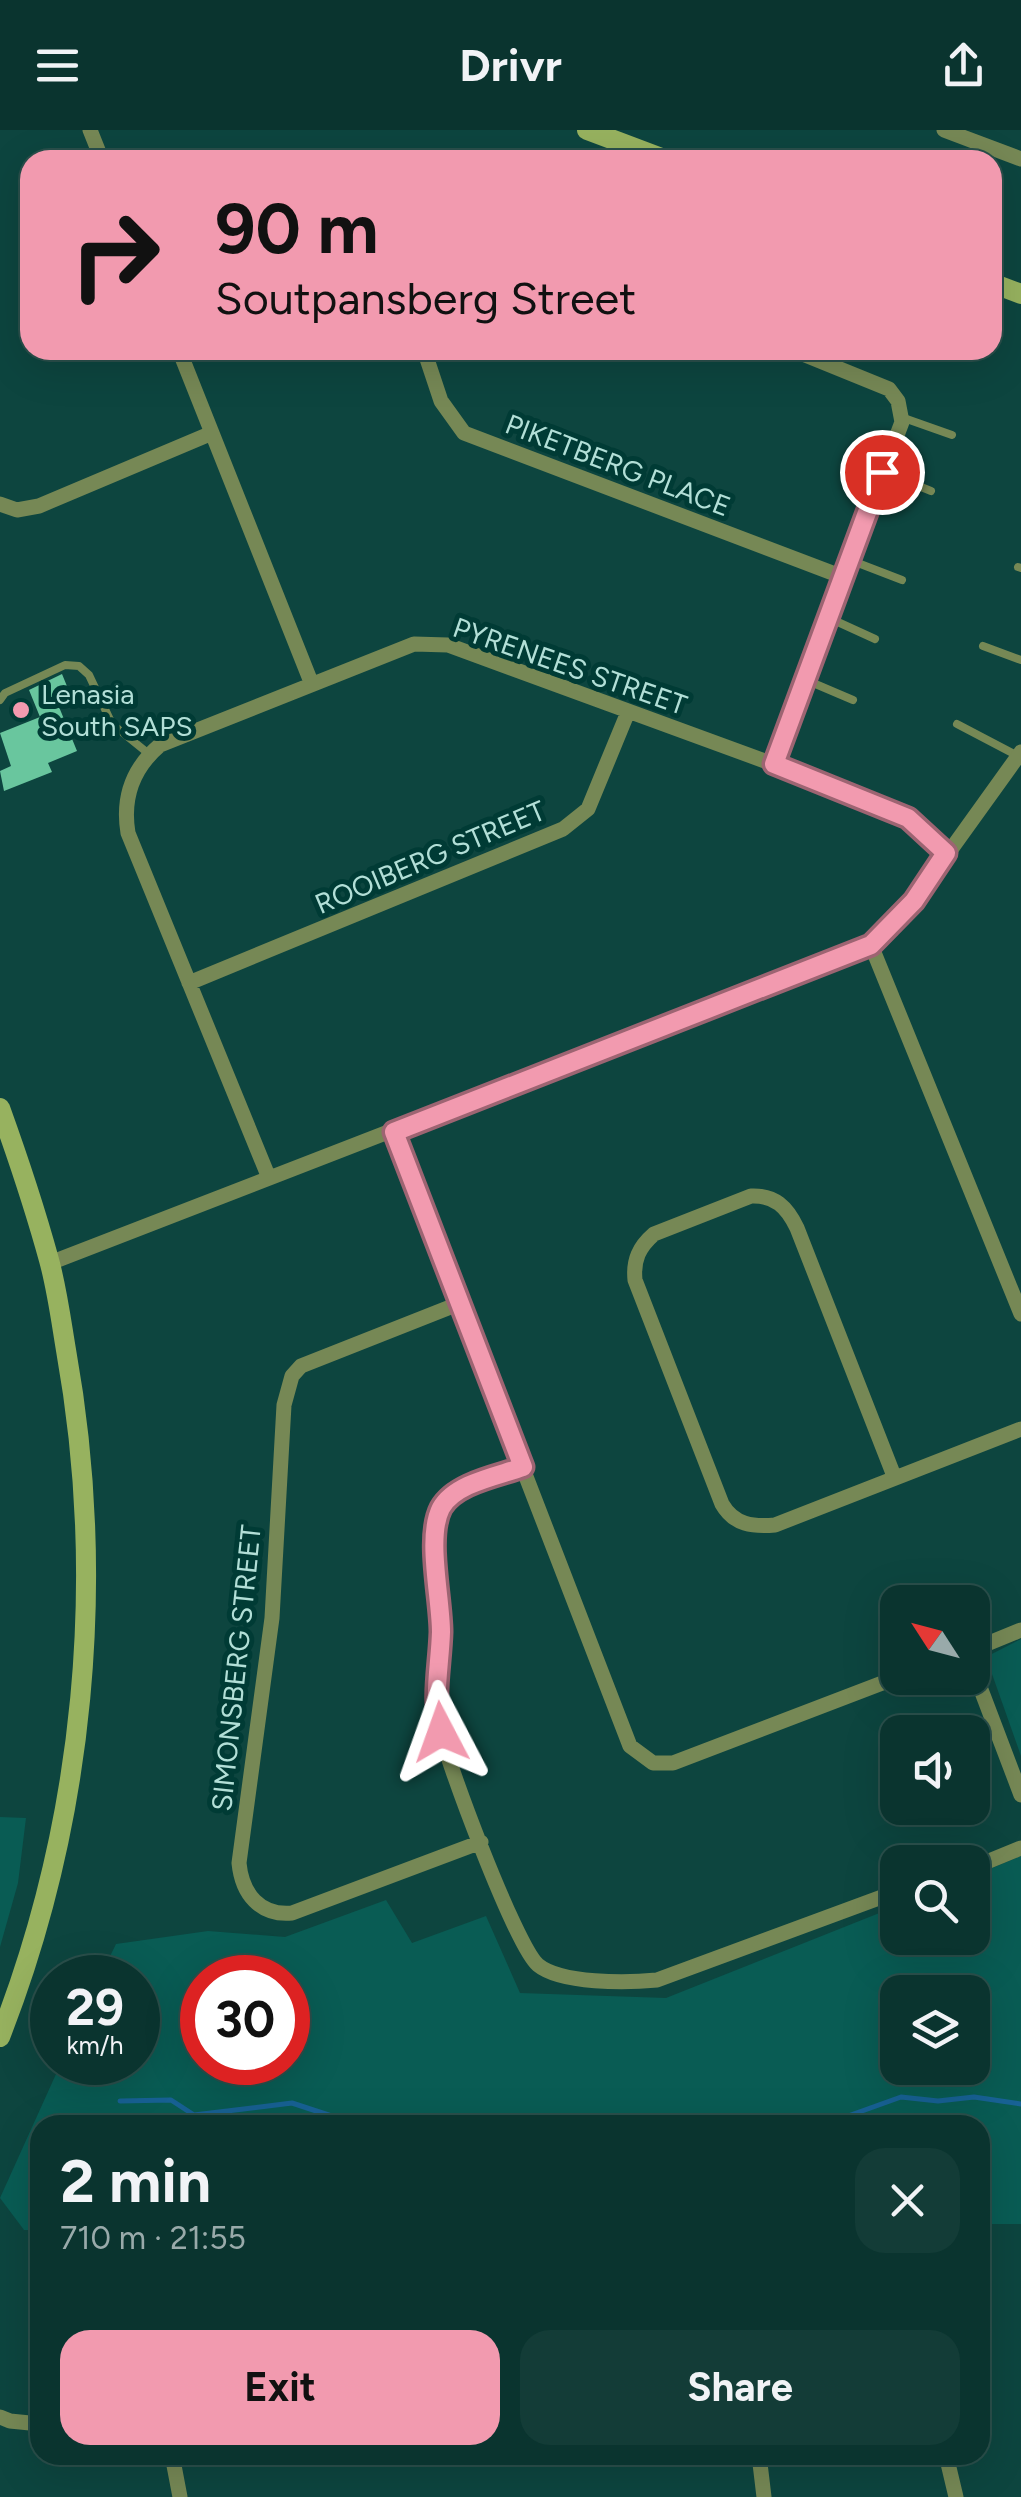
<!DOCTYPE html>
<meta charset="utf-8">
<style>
:root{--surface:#0a342f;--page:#133c37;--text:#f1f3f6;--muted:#9aa;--line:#2a4f4b;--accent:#f29aaf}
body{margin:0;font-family:Figtree,sans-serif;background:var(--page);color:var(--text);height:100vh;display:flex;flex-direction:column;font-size:38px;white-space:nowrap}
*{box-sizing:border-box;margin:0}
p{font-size:32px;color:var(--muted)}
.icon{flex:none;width:55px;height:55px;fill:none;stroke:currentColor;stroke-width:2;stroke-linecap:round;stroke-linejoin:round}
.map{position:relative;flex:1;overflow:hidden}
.panel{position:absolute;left:30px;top:1985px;width:960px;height:350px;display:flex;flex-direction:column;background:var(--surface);border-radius:30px;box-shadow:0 10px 40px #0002,0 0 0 2px var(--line)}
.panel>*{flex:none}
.banner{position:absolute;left:20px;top:20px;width:982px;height:210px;border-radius:30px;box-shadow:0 10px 40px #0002,0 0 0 2px var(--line);background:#f29aaf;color:#111;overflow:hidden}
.needle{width:65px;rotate:306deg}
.fabs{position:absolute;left:880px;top:1455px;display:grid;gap:20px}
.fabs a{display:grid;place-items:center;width:110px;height:110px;border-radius:20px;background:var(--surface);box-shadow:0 10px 40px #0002,0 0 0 2px var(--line);font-size:50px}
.speed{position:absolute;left:30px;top:1825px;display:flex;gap:20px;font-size:50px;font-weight:700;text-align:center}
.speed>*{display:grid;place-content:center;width:130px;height:130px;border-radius:50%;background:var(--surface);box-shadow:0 10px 40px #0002,0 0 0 2px var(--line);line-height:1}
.speed small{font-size:25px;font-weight:400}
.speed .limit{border:15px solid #d22;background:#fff;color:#111}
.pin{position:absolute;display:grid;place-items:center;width:85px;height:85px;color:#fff;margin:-42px;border:5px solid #fff;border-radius:50%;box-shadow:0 2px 10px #0007}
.me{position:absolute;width:110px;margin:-55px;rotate:356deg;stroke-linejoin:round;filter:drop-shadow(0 0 8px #0008)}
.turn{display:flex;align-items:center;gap:35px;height:210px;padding:0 30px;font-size:45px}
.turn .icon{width:130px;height:130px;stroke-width:2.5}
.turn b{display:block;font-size:70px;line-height:85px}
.round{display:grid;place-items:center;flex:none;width:105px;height:105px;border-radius:30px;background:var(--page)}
.summary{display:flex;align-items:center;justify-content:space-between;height:170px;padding:0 30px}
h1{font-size:60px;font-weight:700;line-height:75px}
.action{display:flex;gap:20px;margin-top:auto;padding:20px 30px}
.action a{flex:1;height:115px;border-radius:30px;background:var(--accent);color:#111;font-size:40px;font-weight:700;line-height:115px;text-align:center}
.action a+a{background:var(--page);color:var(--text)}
header{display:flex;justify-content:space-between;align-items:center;height:130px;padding:0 30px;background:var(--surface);font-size:45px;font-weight:700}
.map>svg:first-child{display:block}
</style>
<header><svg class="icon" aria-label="menu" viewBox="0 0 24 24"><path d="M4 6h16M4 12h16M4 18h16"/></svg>Drivr<svg class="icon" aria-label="share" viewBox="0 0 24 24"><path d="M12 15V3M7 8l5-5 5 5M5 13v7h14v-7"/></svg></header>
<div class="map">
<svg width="1021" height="2367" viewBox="0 0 1021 2367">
<rect width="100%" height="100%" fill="#0d453f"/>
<path fill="#095c54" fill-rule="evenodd" d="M 1021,1509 L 1021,1626 L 986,1527 Z
M 0,1687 L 26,1688 L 18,1753 L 0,1817 Z
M 1021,1726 L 1021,2094 L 980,2094 L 980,1995 L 40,1995 L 40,2100 L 24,2100 L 0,2068 L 61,1933 L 138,1932 L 138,1848 L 100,1847 L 116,1814 L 208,1801 L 285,1807 L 386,1770 L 412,1813 L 486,1786 L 520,1863 L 666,1868 L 897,1776 L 898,1808 L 972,1808 L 973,1746 ZM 202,1848 L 288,1848 L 288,1932 L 202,1932 ZM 898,1862 L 972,1862 L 972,1938 L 898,1938 Z"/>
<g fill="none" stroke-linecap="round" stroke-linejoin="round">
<path stroke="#186295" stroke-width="5" d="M 120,1971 L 171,1970 L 194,1985 L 292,1973 L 359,1995
M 823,1995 L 901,1967 L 938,1971 L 974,1967 L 1021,1974"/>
</g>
<path fill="#69c69e" d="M 62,544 L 71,566 L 57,572 L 77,621 L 48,633 L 52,642 L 4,661 L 0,641 L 11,636 L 0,603 L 40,587 L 29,560 Z"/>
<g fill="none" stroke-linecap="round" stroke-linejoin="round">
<path stroke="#768855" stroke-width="8" d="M 901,287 L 952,305
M 884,342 L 931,361
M 850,430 L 902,450
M 1018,437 L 1021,438
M 829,488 L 875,509
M 983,516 L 1021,530
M 806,550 L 853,570
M 0,570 L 5,563 L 65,535 L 79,536 L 89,545 L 112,594 L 149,624
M 957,594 L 1018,626"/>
<path stroke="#768855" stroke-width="15" d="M 90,0 L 102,30
M 944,0 L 1021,29
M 179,220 L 311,552
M 424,220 L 441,271 L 464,303 L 843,447
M 0,374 L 17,380 L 39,376 L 212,303
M 773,634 L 902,292 L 898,271 L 889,259 L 793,220
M 871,815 L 1021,1184
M 189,853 L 563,699 L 588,679 L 628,582
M 393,1002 L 630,1616 L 653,1633 L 673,1633 L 898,1547
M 269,1048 L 128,703 C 122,667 133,638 160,615 L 414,514 L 448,515 L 773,634 L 893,682 L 918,696 L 946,723
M 50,1133 L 871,815 L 914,771 L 1021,622
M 458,1174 L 301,1236 L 292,1246 L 284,1275 L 272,1488 L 239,1733 C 242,1764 260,1786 292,1783 L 481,1712
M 523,1337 C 498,1346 457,1352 443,1376 C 426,1404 440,1465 441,1497 C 441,1527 432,1559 437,1589 C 443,1623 516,1817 538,1835 C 561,1854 627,1853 657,1850 L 898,1761
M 894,1346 L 797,1098 C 787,1077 775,1065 751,1066 L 654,1104 C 639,1117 633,1130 635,1150 L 722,1374 C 734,1395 753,1397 775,1395 L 1021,1299
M 972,1520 L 1021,1500
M 972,1536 L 1021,1665
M 972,1738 L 1021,1718
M 0,2287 L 10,2291 L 40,2294
M 172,2325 L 180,2367
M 759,2325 L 764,2367
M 946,2325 L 956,2367"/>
<path stroke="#97b25f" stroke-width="20" d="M 587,0 L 667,30
M 992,153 L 1021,164
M 0,978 C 18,1028 35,1079 49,1130 C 57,1159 61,1190 66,1220 C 107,1449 85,1690 0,1907"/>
</g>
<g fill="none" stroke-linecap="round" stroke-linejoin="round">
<defs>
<path id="route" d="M 441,1602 C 432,1569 440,1536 441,1502 C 441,1468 426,1407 441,1378 C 455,1353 498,1346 523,1337 L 394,1002 L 871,815 L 914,771 L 946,723 L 908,688 L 774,634 L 882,342"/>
</defs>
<use href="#route" stroke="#9d6472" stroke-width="25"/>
<use href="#route" stroke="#f29aaf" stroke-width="18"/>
</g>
<circle fill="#f29aaf" stroke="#003b35" stroke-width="4" cx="21" cy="580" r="10"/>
<g text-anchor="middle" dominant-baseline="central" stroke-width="10" stroke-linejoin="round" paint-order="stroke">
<g font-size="28" fill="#b2dfd7" stroke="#003b35">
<text transform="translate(618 335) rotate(21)">PIKETBERG PLACE</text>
<text transform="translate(570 536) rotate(19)">PYRENEES STREET</text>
<text transform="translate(430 727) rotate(-23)">ROOIBERG STREET</text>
<text transform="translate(236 1538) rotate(-84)">SIMONSBERG STREET</text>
</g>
<g font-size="28" fill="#b2dfd7" stroke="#003b35" text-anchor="start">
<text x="41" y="564">Lenasia<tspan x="41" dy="32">South SAPS</tspan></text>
</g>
</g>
</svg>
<div class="fabs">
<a><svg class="needle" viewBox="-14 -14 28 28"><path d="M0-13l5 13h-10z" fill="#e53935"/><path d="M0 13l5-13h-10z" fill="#9aa"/></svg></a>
<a><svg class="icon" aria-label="sound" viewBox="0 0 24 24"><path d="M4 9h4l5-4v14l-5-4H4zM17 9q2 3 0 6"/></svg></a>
<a><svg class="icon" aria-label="search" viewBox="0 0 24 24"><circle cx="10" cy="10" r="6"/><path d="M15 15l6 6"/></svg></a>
<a><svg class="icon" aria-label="layers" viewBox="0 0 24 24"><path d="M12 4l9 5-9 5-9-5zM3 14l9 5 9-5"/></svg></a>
</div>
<div class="speed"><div>29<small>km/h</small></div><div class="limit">30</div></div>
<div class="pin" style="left:882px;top:342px;background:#d93025"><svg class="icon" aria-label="arrive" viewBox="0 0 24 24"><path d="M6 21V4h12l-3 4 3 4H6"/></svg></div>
<svg class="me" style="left:441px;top:1602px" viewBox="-20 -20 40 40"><path d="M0-17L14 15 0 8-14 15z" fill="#f29aaf" stroke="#fff" stroke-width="4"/></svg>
<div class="banner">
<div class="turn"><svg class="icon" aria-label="right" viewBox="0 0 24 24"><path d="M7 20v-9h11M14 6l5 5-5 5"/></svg><div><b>90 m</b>Soutpansberg Street</div></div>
</div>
<section class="panel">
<div class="summary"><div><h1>2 min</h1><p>710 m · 21:55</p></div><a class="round"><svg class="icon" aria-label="close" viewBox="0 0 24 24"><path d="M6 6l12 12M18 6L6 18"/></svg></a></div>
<div class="action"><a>Exit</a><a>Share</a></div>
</section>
</div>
